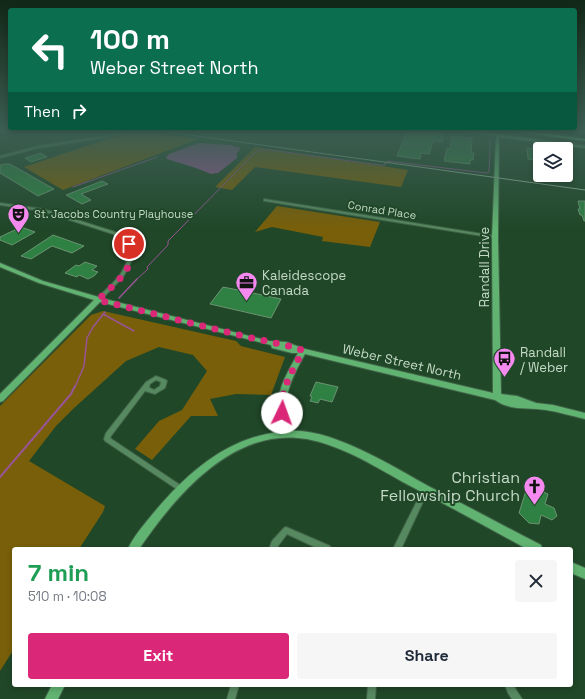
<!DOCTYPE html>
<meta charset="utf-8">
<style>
:root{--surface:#fff;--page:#f6f6f7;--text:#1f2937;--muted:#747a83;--accent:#db2777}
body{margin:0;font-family:"Space Grotesk",sans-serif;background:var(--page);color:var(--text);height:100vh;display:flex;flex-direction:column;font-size:15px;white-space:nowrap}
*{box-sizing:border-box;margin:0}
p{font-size:13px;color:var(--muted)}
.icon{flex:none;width:22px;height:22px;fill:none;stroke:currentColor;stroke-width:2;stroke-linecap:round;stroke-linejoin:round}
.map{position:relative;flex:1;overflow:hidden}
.panel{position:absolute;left:12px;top:547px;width:561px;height:140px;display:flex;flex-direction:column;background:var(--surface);border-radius:4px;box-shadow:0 2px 6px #0003}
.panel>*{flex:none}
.hud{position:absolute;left:8px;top:8px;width:569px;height:122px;border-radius:4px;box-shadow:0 2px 6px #0003;background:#0b6e4f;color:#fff;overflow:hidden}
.buttons{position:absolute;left:533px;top:142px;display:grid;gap:8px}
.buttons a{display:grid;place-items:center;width:40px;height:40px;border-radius:4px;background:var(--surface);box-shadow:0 2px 6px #0003;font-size:20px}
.pin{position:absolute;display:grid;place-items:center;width:34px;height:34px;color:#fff;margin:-17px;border:2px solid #fff;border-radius:50%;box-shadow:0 1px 4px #0007}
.me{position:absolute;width:44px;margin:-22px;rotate:3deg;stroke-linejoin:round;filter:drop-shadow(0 0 3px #0008)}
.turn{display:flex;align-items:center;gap:14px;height:84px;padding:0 16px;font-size:18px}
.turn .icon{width:52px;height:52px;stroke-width:2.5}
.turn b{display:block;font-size:28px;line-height:34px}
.then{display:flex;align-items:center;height:38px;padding:0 16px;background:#0003;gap:8px;font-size:15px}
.round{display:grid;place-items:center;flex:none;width:42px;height:42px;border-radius:4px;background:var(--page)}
.headline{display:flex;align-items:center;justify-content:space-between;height:68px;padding:0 16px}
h1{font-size:24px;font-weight:800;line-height:30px;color:#1e9e55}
.primary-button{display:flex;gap:8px;margin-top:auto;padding:8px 16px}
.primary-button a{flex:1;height:46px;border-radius:4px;background:var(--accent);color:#fff;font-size:16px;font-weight:800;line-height:46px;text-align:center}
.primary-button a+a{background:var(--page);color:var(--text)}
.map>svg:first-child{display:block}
</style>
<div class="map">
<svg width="585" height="699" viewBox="0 0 585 699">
<rect width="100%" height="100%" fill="#204728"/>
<path fill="#795f09" d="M 131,131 L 149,131 L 198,139 L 63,190 L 24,167 Z
M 255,147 L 408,170 L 401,187 L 255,167 L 232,190 L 215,187 Z
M 277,206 L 380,222 L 370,247 L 322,241 L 323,237 L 272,227 L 255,232 Z
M 103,311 L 236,341 L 241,346 L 285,357 L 271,395 L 236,394 L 210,399 L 218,416 L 191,416 L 152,460 L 135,449 L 159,421 L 182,410 L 207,371 L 193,355 L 159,347 L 126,361 L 73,409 L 56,426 L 29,461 L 105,506 L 103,512 L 79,549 L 14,549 L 14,649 L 0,671 L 0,406 L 91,315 Z"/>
<path fill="#985495" d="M 199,143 L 230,145 L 241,148 L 237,153 L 237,158 L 218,173 L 211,174 L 196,168 L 167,159 L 166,157 L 169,154 Z"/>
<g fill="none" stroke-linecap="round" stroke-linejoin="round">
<path stroke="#985495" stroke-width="1" d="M 511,136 L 585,145
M 490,138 L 490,148
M 387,161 L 486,173 L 489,172 L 490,150
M 73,187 L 157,157
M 136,280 L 148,269 L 147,267 L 168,245 L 168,241 L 257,151 L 270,150 L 380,165 L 385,165 L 385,163"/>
<path stroke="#985495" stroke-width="1.5" d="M 119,298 L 137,279
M 103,314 L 134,331
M 75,387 L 84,366 L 87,338 L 93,327 L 105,312"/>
<path stroke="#985495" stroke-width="2" d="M 0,477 L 71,394 L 75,386"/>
</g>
<path fill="#2e8143" stroke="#6b9471" d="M 407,131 L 434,131 L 434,133 L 444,134 L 442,142 L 433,141 L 429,154 L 421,153 L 420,159 L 397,156 Z
M 452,136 L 472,138 L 471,153 L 474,153 L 473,160 L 470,160 L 470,164 L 444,161 L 447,148 L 450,149 Z
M 527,148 L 540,149 L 540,161 L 528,159 Z
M 41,153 L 47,157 L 31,162 L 25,158 Z
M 5,164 L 10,164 L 54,189 L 38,196 L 0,173 L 0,165 Z
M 102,181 L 108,184 L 81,194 L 91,200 L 82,204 L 66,195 Z
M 578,201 L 585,201 L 585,221 L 584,221 L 582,215 L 580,215 L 578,209 L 580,209 Z
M 21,227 L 35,232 L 12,245 L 0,240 L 0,237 Z
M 53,235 L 84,246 L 72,253 L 52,246 L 31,259 L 21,256 Z
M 85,262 L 97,266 L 92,270 L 98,272 L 94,276 L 88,279 L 79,275 L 77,277 L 65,273 L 76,265 L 79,266 Z
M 223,287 L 248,292 L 281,299 L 271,318 L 210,304 Z
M 316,382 L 338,387 L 332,402 L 320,399 L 318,403 L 310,401 L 312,397 L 310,396 Z
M 528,484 L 532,486 L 532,484 L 541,487 L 539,490 L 548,494 L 545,504 L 554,508 L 557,516 L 552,520 L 541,515 L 539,524 L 529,523 L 519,513 Z"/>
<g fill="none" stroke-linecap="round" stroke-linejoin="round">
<defs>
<path id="street" d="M 120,131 L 125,131 L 104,138 L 38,148 L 0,158 L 0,156 L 38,146 L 104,136 Z
M 264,199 L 495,236 L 497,237 L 495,238 L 265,201 L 264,201 Z
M 0,203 L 43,209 L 115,232 L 127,240 L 133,249 L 133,257 L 129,266 L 123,277 L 100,301 L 96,301 L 96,299 L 112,284 L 120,275 L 125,266 L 129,257 L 129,249 L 124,241 L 113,234 L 42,211 L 0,205 Z
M 156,376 L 166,380 L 167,381 L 165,388 L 155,394 L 145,391 L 111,436 L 110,438 L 183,487 L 184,489 L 183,491 L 181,492 L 105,441 L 104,439 L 106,433 L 146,382 ZM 156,380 L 161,382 L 160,386 L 154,390 L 150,388 L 149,387 L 150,384 Z
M 426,486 L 428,487 L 429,489 L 401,549 L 393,549 L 424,487 Z
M 286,527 L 330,546 L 331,549 L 319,549 L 287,534 L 278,546 L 277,549 L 269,549 L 272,541 L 284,528 Z
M 231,685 L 239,685 L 235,699 L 227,699 Z
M 368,685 L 376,685 L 375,699 L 367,699 Z
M 505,685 L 513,685 L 522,699 L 512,699 L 508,693 Z"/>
<path id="secondary" d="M 460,131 L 474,131 L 585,146 L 585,148 L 499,137 L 498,237 L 501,394 L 517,396 L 536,403 L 553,405 L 585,413 L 585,419 C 572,416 559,412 546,410 C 528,407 510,411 495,400 L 305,354 C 288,385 283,396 289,431 C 330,427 394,467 430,487 C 467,506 504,526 541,545 L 542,549 L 527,549 C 485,526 443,503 401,481 C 371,464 342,446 307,439 C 234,426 176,495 139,549 L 128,549 C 133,537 143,526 151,516 C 184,476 226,437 280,432 C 279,423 278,415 278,406 C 278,387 289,370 298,353 L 292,353 L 272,348 L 271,345 L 100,302 L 3,401 L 0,402 L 0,394 L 94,300 L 39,283 L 0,267 L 0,263 L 43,281 L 109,300 L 269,341 L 286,342 L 305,349 L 493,393 L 492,237 L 496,136 Z
M 571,562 L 585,568 L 585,579 L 571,573 Z
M 52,685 L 65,685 L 58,699 L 45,699 Z"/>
<path id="highway" d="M 509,131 L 526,131 L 585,139 L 585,141 Z"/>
</defs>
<use href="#street" stroke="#416448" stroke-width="2"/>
<use href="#secondary" stroke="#416448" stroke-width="2"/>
<use href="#highway" stroke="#416448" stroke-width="2"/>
<use href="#street" fill="#578960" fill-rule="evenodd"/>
<use href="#secondary" fill="#61b371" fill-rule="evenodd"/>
<use href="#highway" fill="#6af089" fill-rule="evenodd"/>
<path stroke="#97b29c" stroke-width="1" d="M 161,131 L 585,190"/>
</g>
<linearGradient id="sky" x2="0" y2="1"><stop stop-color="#122716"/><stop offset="0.57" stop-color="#3c5e53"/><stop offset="1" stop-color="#3c5e53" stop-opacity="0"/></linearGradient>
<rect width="585" height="229" fill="url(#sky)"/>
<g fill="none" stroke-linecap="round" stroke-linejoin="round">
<path stroke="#db2777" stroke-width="7" stroke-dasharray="0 12.6" d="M 129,244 C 139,267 113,285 98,300 L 243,336 L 298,348 L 303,351 C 292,371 280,390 282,413"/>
</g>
<defs>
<symbol id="theatre-pin" viewBox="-11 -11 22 30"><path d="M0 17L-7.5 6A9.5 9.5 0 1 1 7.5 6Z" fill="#f489f0" stroke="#204728"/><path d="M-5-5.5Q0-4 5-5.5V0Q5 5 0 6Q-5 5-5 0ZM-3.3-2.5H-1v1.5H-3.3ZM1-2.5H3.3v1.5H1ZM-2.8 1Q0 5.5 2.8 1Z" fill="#111"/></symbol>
<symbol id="office-pin" viewBox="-11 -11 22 30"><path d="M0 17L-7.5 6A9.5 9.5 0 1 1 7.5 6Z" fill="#f489f0" stroke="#204728"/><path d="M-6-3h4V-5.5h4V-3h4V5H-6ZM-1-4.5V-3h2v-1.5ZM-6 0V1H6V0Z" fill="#111"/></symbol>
<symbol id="bus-pin" viewBox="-11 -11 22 30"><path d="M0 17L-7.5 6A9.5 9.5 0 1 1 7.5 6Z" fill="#f489f0" stroke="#204728"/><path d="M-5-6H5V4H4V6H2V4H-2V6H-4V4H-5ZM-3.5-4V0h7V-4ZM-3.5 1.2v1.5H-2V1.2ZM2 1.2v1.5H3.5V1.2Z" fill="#111"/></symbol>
<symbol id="church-pin" viewBox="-11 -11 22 30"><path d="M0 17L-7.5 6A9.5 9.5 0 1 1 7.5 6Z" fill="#f489f0" stroke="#204728"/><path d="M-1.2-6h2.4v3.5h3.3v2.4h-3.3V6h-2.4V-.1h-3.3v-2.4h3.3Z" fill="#111"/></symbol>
</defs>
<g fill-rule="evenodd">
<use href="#theatre-pin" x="6" y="202" width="25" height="34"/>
<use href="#office-pin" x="234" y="270" width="25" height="34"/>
<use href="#bus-pin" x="492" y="346" width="25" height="34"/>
<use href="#church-pin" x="522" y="474" width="25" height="34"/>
</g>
<g text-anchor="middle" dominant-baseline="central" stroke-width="4" stroke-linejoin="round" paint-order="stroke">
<g font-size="11" fill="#c3d9c6" stroke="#204728">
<text transform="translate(382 210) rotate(9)">Conrad Place</text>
</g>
<g font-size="11" fill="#c3d9c6" stroke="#204728" text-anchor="start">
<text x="34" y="214">St. Jacobs Country Playhouse</text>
</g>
<g font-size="13" fill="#c3d9c6" stroke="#204728">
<text transform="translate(484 267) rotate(-90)">Randall Drive</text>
<text transform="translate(402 362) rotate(13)">Weber Street North</text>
</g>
<g font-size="13" fill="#c3d9c6" stroke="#204728" text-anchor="start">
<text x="262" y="275">Kaleidescope<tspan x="262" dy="15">Canada</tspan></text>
<text x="520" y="352">Randall<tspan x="520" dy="15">/ Weber</tspan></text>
</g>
<g font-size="16" fill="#c3d9c6" stroke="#204728" text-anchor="end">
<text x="520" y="477">Christian<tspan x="520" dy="18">Fellowship Church</tspan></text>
</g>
</g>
</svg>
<div class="buttons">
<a><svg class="icon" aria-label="layers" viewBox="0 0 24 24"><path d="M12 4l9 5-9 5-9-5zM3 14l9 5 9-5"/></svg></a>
</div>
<div class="pin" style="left:129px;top:244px;background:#d93025"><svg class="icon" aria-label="arrive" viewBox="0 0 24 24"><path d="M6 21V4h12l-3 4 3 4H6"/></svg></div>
<svg class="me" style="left:282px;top:413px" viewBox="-20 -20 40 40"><circle r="19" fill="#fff"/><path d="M0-13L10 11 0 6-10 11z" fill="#db2777"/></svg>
<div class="hud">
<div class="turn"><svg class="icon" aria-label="left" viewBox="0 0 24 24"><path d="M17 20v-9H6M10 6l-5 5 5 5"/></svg><div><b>100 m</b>Weber Street North</div></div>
<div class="then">Then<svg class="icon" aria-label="right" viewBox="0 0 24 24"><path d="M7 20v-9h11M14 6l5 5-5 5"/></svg></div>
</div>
<section class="panel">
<div class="headline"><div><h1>7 min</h1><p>510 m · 10:08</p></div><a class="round"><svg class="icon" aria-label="close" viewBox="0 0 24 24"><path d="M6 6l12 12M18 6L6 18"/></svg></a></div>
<div class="primary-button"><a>Exit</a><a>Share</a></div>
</section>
</div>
